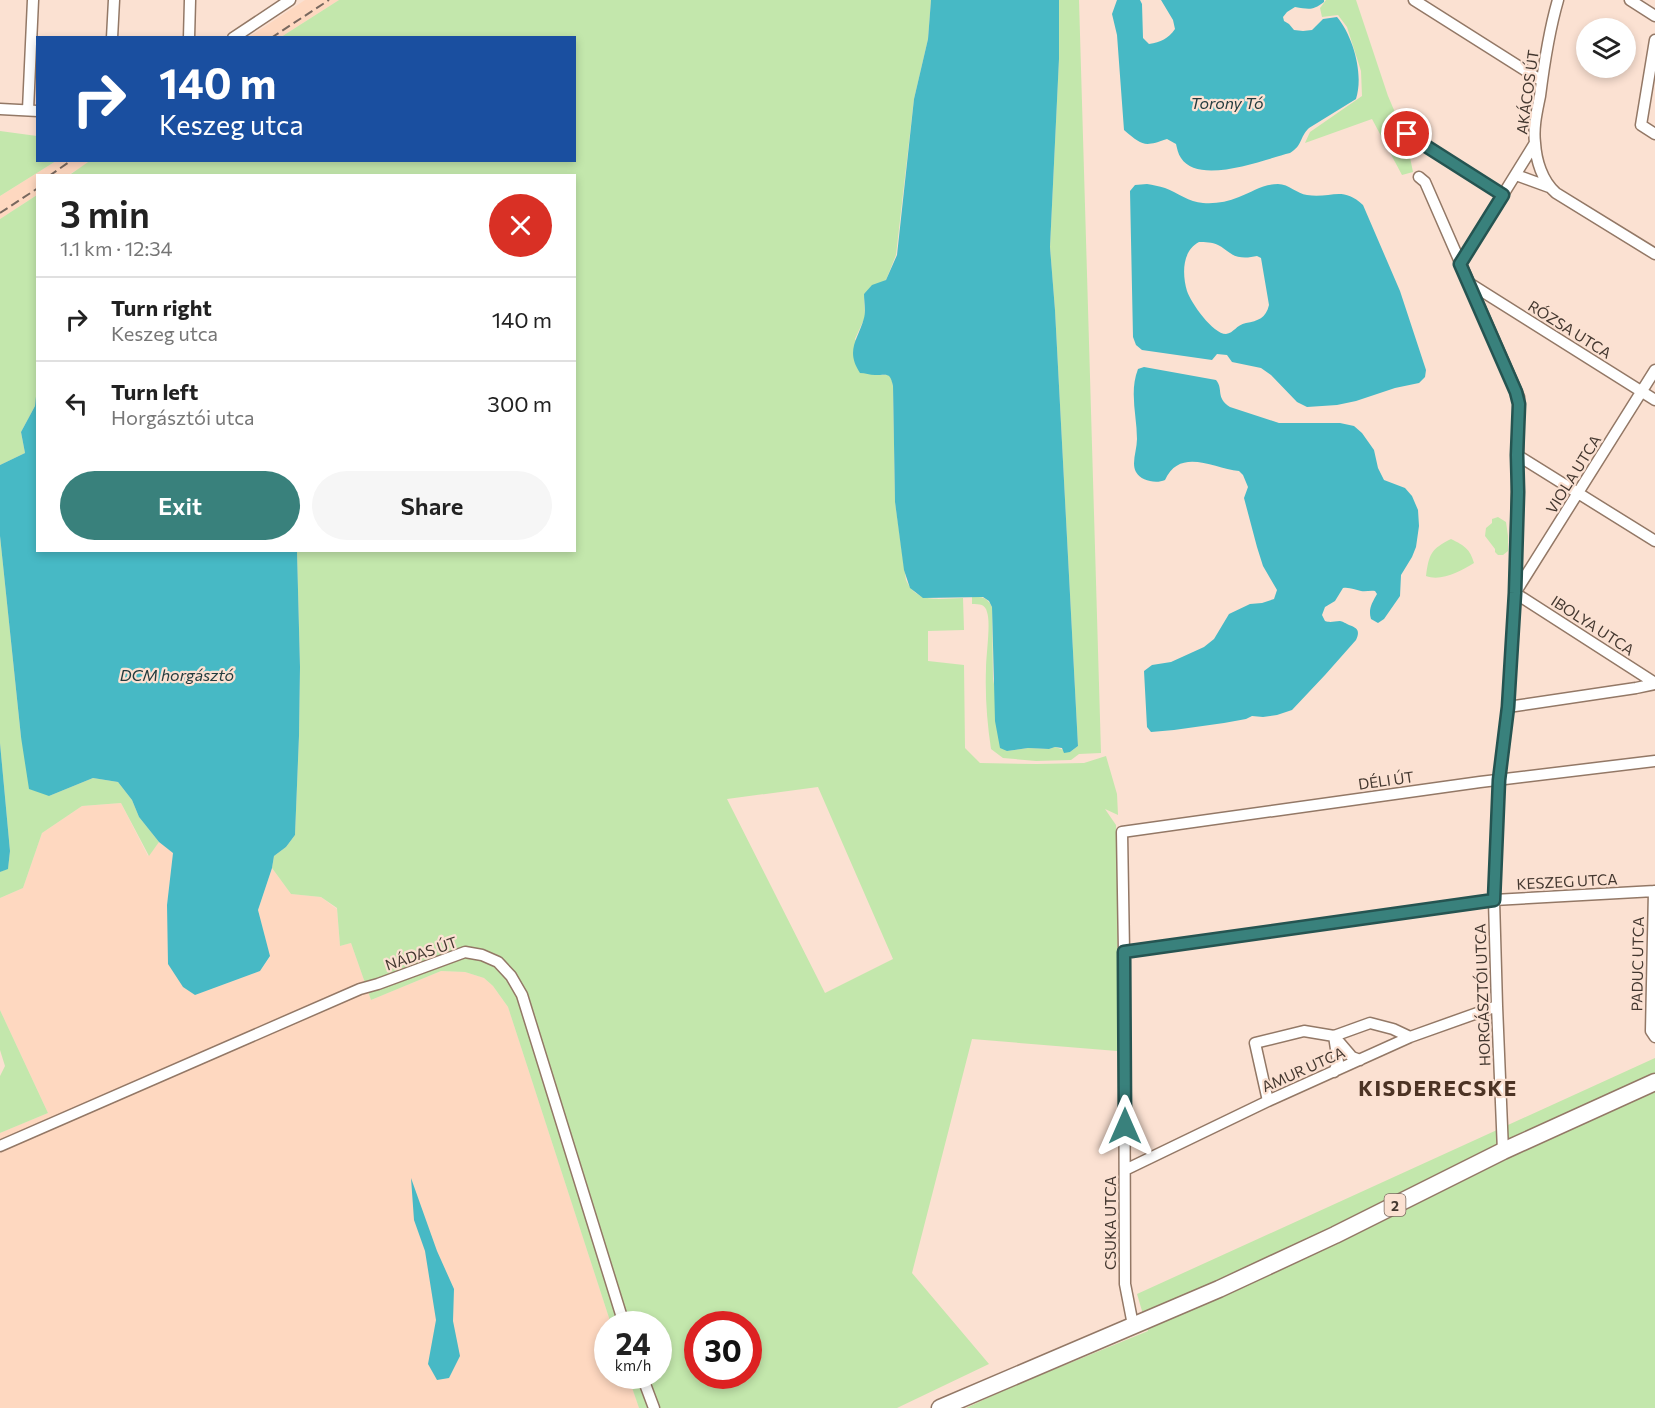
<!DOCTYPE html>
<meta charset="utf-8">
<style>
:root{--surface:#fff;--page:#f6f6f6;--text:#222;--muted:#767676;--line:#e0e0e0;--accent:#39817c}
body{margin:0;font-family:Commissioner,sans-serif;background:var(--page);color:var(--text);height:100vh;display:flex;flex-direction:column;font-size:22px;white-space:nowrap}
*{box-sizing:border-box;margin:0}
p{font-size:20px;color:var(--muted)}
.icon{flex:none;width:33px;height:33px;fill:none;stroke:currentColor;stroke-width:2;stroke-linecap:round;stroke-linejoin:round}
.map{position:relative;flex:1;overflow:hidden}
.panel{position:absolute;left:36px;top:174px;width:540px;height:378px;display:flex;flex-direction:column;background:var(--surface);border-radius:0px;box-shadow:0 3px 9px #0003}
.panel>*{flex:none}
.top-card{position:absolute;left:36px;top:36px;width:540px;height:126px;border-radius:0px;box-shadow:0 3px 9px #0003;background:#1a4fa0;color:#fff;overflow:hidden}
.fabs{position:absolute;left:1576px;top:18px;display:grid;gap:12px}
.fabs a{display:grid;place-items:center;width:60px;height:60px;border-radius:50%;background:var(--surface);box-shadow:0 3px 9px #0003;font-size:30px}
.speed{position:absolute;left:594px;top:1311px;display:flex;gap:12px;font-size:30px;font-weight:700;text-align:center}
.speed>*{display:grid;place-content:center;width:78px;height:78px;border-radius:50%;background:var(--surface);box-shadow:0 3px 9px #0003;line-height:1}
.speed small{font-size:15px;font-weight:400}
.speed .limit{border:9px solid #d22;background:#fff;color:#111}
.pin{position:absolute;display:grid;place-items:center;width:51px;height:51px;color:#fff;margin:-26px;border:3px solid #fff;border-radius:50%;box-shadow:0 2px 6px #0007}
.me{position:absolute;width:66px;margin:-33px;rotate:0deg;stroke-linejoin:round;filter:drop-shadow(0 0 4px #0008)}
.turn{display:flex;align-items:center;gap:21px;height:126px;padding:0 24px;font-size:27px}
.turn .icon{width:78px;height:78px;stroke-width:2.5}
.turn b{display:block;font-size:42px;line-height:51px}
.round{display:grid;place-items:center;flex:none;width:63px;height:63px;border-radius:32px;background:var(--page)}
.headline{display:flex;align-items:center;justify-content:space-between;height:102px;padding:0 24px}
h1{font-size:36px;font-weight:600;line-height:45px}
.button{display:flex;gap:12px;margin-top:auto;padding:12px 24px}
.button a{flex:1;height:69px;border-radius:36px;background:var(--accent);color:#fff;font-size:24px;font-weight:600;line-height:69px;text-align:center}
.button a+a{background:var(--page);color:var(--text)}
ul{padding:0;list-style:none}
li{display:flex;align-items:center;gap:18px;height:84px;padding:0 24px;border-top:2px solid var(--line)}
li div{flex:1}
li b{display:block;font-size:22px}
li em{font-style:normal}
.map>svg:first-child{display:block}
</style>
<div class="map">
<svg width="1655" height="1408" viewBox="0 0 1655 1408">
<rect width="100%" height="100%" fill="#fbe1d2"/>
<path fill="#fed8c0" d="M 305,0 L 339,0 L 281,37 L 247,38 Z
M 56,161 L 91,161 L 68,175 L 38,176 L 37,195 L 0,219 L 0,196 Z
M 121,803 L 148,856 L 159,842 L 173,852 L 167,905 L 195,995 L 260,971 L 270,957 L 258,910 L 272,868 L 291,894 L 321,897 L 337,909 L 340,946 L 351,943 L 371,1000 L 441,971 L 465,972 L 484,978 L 493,986 L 508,1007 L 611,1324 L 608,1324 L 608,1376 L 628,1376 L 639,1408 L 0,1408 L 0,1133 L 48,1113 L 0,1010 L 0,898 L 23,888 L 42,833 L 82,806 Z"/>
<path fill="#c3e7ac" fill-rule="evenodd" d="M 339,0 L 931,0 L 928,39 L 914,99 L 896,255 L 886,280 L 864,294 L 865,317 L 855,339 L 874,375 L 888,375 L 891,377 L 893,386 L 895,502 L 906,580 C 917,605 940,598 963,598 L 964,630 L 928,631 L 928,661 L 964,665 L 965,748 L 980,763 L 1037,764 L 1084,763 L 1106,756 L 1117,794 L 1118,815 L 1105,809 L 1116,825 L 1118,902 L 1117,1051 L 972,1039 L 912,1273 L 989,1364 L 897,1408 L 639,1408 L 628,1376 L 658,1376 L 658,1324 L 611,1324 L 508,1007 L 493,986 L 484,978 L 465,972 L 441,971 L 371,1000 L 351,943 L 340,946 L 337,908 L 321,897 L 291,894 L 272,868 L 274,856 L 286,847 L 295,835 L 299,736 L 300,667 L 297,551 L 574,550 L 574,176 L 68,176 L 91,160 L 574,160 L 574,38 L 281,37 ZM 818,787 L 893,959 L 825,993 L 727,799 ZM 698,1324 L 748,1324 L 748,1376 L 698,1376 Z
M 1059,0 L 1079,0 L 1101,753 L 1079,754 L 1071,760 L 1036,761 L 1003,758 L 991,749 C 987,722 985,695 986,669 C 986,655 991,623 987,612 C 985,604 980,604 972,604 L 972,597 C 982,596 988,598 992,607 L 993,679 L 1007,751 L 1028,748 L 1049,749 L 1055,747 L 1070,752 L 1078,746 L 1055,310 L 1050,247 L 1059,59 Z
M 1326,0 L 1356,0 L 1388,96 L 1406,138 L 1413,172 L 1402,175 L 1372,119 L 1305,143 L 1310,132 L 1362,96 L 1361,71 L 1347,27 L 1338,15 L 1322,17 L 1320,8 Z
M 0,131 L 37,136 L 38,160 L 56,161 L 0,196 Z
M 37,195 L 38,387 L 35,406 L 21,432 L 25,453 L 0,465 L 0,219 Z
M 1498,517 L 1506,522 L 1508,536 L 1508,551 L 1503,555 L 1498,555 L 1495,552 L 1495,549 L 1485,536 L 1486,528 L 1492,523 L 1492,519 Z
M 0,536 L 21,737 L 49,796 L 93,778 L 118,782 L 132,800 L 139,817 L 159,842 L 149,856 L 121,803 L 82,806 L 42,833 L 23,888 L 0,898 L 0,872 L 8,868 L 10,851 L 0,743 Z
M 1451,539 C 1465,546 1470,549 1474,563 C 1461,571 1441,582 1426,576 C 1429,554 1431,549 1451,539 Z
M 0,1010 L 48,1113 L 0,1133 L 0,1076 L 5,1066 L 0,1050 Z
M 1655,1058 L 1655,1408 L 966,1408 L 1011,1387 L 1148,1331 L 1137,1294 Z"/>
<path fill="#47b9c5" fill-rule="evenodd" d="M 931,0 L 1059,0 L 1059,59 L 1050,247 L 1055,310 L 1078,746 L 1070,752 L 1064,753 L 1062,748 L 1055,747 L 1049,749 L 1028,748 L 1007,751 L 1000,748 L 995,721 L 992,607 L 989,601 L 983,597 L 923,598 L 910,588 L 904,570 L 895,502 L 893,386 C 890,372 888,375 875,375 C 870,375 865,373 860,373 C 845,350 858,340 864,318 C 866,311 864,301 864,294 L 872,285 L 886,280 L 897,255 L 914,99 L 928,39 Z
M 1117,0 L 1140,0 L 1142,4 L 1143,38 L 1149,44 C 1161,42 1168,39 1175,29 L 1173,20 L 1161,0 L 1324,0 L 1324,2 C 1312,11 1309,9 1295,7 L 1287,12 L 1283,17 L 1284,21 L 1289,24 L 1294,30 L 1303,31 L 1312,30 L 1323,19 L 1337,17 C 1353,36 1364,74 1356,99 L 1309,128 C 1299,138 1303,145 1290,153 C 1265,159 1199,186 1181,158 C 1178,154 1177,148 1176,144 L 1167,139 C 1144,147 1143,146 1124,130 L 1117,35 L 1112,14 Z
M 1147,184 C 1153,185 1159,186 1165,188 C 1178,193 1189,202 1203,203 C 1215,204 1227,202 1239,197 C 1252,192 1263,184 1278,184 C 1289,184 1297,194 1307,195 C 1331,199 1342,185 1363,205 L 1400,291 L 1426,370 L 1425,377 L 1419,383 L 1395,388 L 1356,401 L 1337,405 L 1307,407 L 1297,402 L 1271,375 L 1261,368 L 1232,362 L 1227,355 L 1217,354 L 1212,360 L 1142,350 L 1136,345 L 1133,337 L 1130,191 L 1135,185 ZM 1199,242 C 1205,242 1212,242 1218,245 C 1223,247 1225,250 1230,253 C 1238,259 1248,258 1257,256 L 1261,258 L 1269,305 C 1266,318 1258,321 1246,323 C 1236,325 1234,333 1226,334 C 1213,334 1191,303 1187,291 C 1182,274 1182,251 1199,242 Z
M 1144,367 L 1216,380 C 1224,390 1215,397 1230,407 L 1279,423 L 1340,423 L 1354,426 L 1362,433 L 1374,450 L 1378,468 L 1384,480 L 1405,488 L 1412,496 L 1418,510 L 1419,526 L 1416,547 L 1412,557 L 1401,575 L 1400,596 L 1384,619 L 1378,623 L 1371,619 C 1368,609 1372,603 1377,594 L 1375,591 C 1370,590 1366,592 1361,591 C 1355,590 1350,587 1343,588 L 1335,601 L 1325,607 L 1322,615 L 1325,621 C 1331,623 1334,621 1340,621 C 1342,621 1347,624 1349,625 C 1358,628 1360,631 1356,640 L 1325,675 L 1292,710 L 1277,715 L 1263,717 L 1252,716 L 1246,719 L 1224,723 L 1174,730 L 1151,732 L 1147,727 L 1144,671 L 1152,665 L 1171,662 L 1204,647 L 1214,639 L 1229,614 L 1250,604 L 1262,603 L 1274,599 L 1277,590 L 1263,566 L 1257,547 L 1244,498 L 1248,487 L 1243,475 L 1239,471 C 1213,468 1180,447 1165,480 C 1156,484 1141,481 1136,472 C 1131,463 1137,450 1137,439 C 1137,416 1129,392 1138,369 Z
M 37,387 L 38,550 L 297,551 L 300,667 L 299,736 L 295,835 L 286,847 L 274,856 L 272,868 L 258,910 L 270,956 L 260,971 L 195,995 L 183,987 L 168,964 L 167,905 L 173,853 L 159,842 L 139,817 L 132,800 L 118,782 L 93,778 L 49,796 L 29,789 L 21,737 L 0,536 L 0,465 L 25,453 L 21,432 L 35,406 Z
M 0,743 L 10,851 L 8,869 L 0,872 Z
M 411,1178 L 437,1251 L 454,1289 L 453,1321 L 460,1356 L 449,1378 L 437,1380 L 428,1364 L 436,1320 L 425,1251 L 414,1220 Z"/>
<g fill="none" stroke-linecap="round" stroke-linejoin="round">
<defs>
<path id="minor" d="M 1414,0 L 1542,81
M 1558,0 C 1549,31 1544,64 1540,96 C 1537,111 1533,127 1535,143 C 1536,160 1542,181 1556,193 L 1655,254
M 1630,0 L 1655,16
M 112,38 L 114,0
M 189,38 L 190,0
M 233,38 L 290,0
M 1655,40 L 1641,125 L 1655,134
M 0,109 L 38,111
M 28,110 L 33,0
M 1407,134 L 1503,195
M 1516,175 L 1549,187
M 1419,177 L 1425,182 L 1519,397 L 1515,593 L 1508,707 L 1499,780 L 1494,900 L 1497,1006 L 1503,1151
M 1460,264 L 1535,143
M 1469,283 L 1655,400
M 1517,455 L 1655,541
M 1515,593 L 1655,370
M 1515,593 L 1655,683
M 1508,707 L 1636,688 L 1655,684
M 1654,891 L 1651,1031 L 1655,1037
M 1124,952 L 1494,900 L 1655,891
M 1334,1036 L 1352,1057 L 1360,1060
M 1334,1072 L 1338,1062 L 1334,1036
M 1268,1101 L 1255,1043 L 1304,1031 L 1334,1036 L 1370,1023 L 1393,1029 L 1410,1037
M 0,1146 L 360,989 L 378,984 L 465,952 L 482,955 L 498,962 L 511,976 L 522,995 L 624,1324
M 1125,1170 L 1268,1101 L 1410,1037 L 1497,1006
M 1133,1325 L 1125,1284 L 1124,952 L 1122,832 L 1480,782 L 1655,761
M 642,1376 L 654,1408"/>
<path id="primary" d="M 940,1408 L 1219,1289 L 1335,1235 L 1503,1151 L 1655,1082"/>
</defs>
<use href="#minor" stroke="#937866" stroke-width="13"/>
<use href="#primary" stroke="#937866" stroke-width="19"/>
<use href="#minor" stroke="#fff" stroke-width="10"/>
<use href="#primary" stroke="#fff" stroke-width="16"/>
<path stroke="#78685e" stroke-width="2" stroke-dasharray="9 4.5" stroke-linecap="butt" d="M 271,38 L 329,0
M 49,176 L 72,160
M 0,213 L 38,188"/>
</g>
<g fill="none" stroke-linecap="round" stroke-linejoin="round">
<defs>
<path id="route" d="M 1125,1126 L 1124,952 L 1494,900 L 1499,780 L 1508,707 L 1515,593 L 1518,492 L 1517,455 L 1519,404 L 1516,392 L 1460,264 L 1503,195 L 1407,134"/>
</defs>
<use href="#route" stroke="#255451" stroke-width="15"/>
<use href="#route" stroke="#39817c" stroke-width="10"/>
</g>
<g text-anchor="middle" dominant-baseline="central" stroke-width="4.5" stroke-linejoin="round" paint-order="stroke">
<rect fill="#fbe1d2" stroke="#7b6b61" stroke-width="1.5" x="1384.5" y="1194" width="21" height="22" rx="4.5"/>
<g font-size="14" font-weight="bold" fill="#443830">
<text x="1395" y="1205">2</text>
</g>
<g font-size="15" fill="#443830" stroke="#fbe1d2">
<text transform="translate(1527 92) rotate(-82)">AKÁCOS ÚT</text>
<text transform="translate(1570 329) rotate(32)">RÓZSA UTCA</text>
<text transform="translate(1573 474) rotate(-58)">VIOLA UTCA</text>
<text transform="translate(1593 625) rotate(33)">IBOLYA UTCA</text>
<text transform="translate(1386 780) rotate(-8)">DÉLI ÚT</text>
<text transform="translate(1567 881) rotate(-3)">KESZEG UTCA</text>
<text transform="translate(421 953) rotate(-19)">NÁDAS ÚT</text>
<text transform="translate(1637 964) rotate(-89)">PADUC UTCA</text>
<text transform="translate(1482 995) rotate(-92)">HORGÁSZTÓI UTCA</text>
<text transform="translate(1303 1069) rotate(-24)">AMUR UTCA</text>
<text transform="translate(1110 1223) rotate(-90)">CSUKA UTCA</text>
</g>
<g font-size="16" font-style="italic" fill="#223b3e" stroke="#fbe1d2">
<text x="1227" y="102">Torony Tó</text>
<text x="177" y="674">DCM horgásztó</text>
</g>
<g font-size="21" font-weight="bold" letter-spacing="1.5" fill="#4c3324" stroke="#fbe1d2">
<text x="1438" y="1087">KISDERECSKE</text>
</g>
</g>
</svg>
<div class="fabs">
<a><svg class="icon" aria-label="layers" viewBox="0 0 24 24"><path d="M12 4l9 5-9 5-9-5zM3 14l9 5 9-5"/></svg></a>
</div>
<div class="speed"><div>24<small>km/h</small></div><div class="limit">30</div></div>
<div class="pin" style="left:1407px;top:134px;background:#d93025"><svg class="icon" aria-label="arrive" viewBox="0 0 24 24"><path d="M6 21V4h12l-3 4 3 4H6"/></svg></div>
<svg class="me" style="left:1125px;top:1126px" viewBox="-20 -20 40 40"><path d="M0-17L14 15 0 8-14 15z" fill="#39817c" stroke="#fff" stroke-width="4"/></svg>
<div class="top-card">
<div class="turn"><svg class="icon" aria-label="right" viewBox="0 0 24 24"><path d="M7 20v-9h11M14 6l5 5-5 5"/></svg><div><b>140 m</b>Keszeg utca</div></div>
</div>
<section class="panel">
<div class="headline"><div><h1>3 min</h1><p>1.1 km · 12:34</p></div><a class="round" style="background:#d93025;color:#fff"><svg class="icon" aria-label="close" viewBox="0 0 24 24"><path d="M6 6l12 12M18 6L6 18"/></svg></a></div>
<ul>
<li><svg class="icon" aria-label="right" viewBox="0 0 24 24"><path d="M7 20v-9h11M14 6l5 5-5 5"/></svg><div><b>Turn right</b><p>Keszeg utca</p></div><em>140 m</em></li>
<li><svg class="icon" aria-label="left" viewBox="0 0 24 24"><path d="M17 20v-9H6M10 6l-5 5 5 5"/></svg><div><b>Turn left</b><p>Horgásztói utca</p></div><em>300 m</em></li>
</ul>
<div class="button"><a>Exit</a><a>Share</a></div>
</section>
</div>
